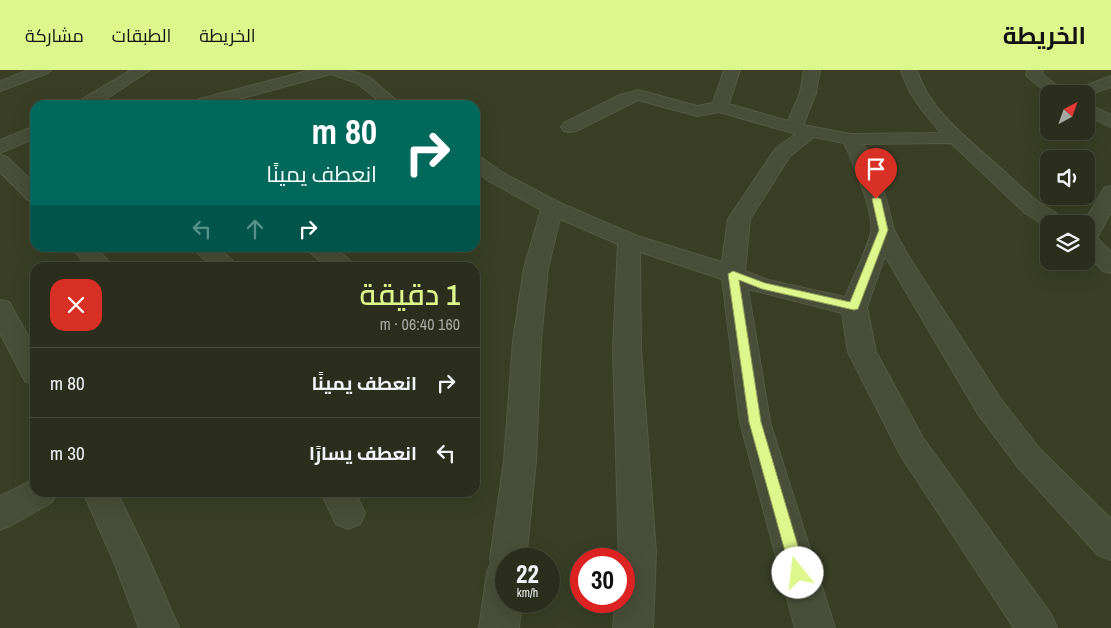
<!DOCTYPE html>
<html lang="ar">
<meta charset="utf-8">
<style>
:root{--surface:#2b2e1c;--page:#333625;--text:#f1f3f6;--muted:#a6a8a3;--line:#474a3b;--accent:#ddf78c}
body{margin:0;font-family:"Archivo Narrow",Cairo,sans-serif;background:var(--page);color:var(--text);direction:rtl;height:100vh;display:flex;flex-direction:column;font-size:19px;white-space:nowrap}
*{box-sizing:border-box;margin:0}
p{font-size:16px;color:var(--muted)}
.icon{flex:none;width:28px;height:28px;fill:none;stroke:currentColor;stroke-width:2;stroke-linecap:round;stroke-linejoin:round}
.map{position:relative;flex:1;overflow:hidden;direction:ltr}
.details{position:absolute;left:30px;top:192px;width:450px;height:235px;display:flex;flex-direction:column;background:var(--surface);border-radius:15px;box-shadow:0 5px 20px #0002,0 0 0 1px var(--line);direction:rtl}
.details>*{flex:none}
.top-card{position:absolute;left:30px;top:30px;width:450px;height:152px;border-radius:15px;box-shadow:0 5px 20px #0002,0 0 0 1px var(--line);direction:rtl;background:#00695c;color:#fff;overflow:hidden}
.needle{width:32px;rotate:41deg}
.fabs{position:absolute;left:1040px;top:15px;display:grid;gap:10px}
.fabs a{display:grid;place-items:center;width:55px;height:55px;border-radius:10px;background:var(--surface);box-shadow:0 5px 20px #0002,0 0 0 1px var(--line);font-size:25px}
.speed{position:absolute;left:495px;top:478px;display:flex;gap:10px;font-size:25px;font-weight:700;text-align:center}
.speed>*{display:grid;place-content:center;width:65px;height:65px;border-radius:50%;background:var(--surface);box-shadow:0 5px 20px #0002,0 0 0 1px var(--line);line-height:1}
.speed small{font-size:12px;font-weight:400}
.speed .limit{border:8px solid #d22;background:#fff;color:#111}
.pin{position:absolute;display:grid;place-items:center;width:42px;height:42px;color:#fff;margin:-51px -21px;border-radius:50% 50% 50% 0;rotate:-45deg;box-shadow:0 0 5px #0007}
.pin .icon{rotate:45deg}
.me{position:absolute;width:55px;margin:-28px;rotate:344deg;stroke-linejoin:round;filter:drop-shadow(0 0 4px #0008)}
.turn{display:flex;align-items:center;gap:18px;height:105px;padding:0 20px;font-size:22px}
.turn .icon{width:65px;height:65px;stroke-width:2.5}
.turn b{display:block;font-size:35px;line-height:42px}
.lanes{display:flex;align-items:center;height:48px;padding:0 20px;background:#0003;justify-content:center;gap:25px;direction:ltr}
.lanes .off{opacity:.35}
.round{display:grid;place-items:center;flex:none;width:52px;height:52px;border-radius:15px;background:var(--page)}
.headline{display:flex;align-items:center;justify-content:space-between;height:85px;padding:0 20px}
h1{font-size:30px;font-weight:600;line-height:38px;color:var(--accent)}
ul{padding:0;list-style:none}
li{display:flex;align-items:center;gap:15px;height:70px;padding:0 20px;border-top:1px solid var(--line)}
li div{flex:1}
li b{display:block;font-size:19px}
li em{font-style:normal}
header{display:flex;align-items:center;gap:30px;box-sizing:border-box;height:70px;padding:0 25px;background:var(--accent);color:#111}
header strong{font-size:24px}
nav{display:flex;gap:28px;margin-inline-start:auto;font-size:18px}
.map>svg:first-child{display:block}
</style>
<header>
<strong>الخريطة</strong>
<nav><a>الخريطة</a><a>الطبقات</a><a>مشاركة</a></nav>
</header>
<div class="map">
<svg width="1111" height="558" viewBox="0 0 1111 558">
<rect width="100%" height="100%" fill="#393e25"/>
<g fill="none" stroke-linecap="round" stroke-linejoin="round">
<defs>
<path id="street" d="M 29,0 L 51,0 L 48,3 L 0,21 L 0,11 Z
M 131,0 L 150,0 L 97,35 L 77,35 L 79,31 Z
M 311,0 L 349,0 L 369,7 L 402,35 L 384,35 L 357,13 L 331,4 L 217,35 L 190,35 L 192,31 Z
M 724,0 L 740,0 L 729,34 L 788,51 L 800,23 L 804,0 L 820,0 L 816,23 L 803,55 L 851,64 L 941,63 C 924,43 908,25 901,0 L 917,0 C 929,40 967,68 997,95 C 1012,108 1025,122 1040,133 C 1049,140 1061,144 1068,154 L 1049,154 L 1049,158 L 1025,143 L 951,73 L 863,74 L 874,93 L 886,129 L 894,160 L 909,187 L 1000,328 L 1039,378 L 1111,449 L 1111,490 L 1098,485 L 1017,396 L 978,344 L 885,186 L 867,237 L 876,282 L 923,368 L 1051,544 L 1057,558 L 1014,558 L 901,386 L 848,282 L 842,243 L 748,219 L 770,352 L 835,558 L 795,558 L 740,352 L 722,209 L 640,182 L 641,279 L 656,482 L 653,558 L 613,558 L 615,531 L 624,531 L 624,489 L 619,489 L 613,279 L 618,174 L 560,149 L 548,198 L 541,271 L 536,391 L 526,489 L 506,489 L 506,531 L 522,531 L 519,558 L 479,558 L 487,502 L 491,493 L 490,489 L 504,391 L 513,271 L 524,198 L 541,140 L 489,111 L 475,101 L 475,86 L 482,88 L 503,103 L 560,133 L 637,166 L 722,192 L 728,149 L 776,78 L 796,64 L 719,42 L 697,46 L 638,30 L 576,61 L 570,62 L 564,61 L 561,57 L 564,53 L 620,25 L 638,20 L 697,36 L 713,33 ZM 814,67 L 844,73 C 852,89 875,145 871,162 C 867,181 853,207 845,227 L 768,210 L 745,201 L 750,149 L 790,86 Z
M 1027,0 L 1043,0 L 1042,4 L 1068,24 L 1049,24 L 1029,8 L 1026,5 Z
M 1111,6 L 1111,17 L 1086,26 L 1086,24 L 1070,24 L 1072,21 Z
M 1086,33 L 1111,45 L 1111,57 L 1086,45 Z
M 35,56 L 35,68 L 0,83 L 0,70 Z
M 0,85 L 7,87 L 35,114 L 35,132 L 28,130 L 0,102 Z
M 1111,116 L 1111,142 L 1097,168 L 1111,182 L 1111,203 L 1103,201 L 1086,183 L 1086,154 L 1083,154 L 1104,118 Z
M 72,178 L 96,178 L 115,198 L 89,198 Z
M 192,178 L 218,178 L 241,198 L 214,198 Z
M 305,178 C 325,175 344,180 356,198 L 328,198 Z
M 0,230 L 9,232 L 35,278 L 35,315 L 25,311 L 0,263 Z
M 35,409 L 35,422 L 57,422 L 52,432 L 12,455 L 0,460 L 0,426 Z
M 83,422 L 117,422 L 145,480 L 179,558 L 139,558 L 114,492 Z
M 321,422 L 355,422 L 365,443 L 360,454 L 348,459 L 336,454 Z"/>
</defs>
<use href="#street" stroke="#555a45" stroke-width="2"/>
<use href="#street" fill="#494e38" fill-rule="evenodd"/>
</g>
<path fill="#ddf78c" stroke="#90a15b" d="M 876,127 L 881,129 L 888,160 L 858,239 L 854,240 L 762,219 L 739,210 L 761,352 L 806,503 L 804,509 L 798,511 L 793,509 L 791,503 L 749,352 L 728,204 L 733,201 L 765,213 L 850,232 L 879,160 L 872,129 Z"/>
</svg>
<div class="fabs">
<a><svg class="needle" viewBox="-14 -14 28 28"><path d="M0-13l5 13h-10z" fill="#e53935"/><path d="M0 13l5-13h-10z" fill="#a6a8a3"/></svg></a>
<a><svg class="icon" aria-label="sound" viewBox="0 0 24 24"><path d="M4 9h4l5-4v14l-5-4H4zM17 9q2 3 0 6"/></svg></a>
<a><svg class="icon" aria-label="layers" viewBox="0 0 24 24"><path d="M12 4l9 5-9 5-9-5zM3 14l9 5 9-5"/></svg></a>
</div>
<div class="speed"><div>22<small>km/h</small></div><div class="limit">30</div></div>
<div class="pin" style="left:876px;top:129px;background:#d93025"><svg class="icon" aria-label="arrive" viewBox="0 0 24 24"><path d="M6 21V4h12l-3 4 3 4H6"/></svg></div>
<svg class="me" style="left:798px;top:503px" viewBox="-20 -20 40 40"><circle r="19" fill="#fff"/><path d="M0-13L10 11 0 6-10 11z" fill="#ddf78c"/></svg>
<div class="top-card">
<div class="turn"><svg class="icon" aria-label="right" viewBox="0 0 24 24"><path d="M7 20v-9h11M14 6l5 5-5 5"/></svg><div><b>80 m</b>انعطف يمينًا</div></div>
<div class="lanes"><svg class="icon off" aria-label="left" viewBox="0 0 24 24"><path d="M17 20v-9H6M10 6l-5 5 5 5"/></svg><svg class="icon off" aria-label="ahead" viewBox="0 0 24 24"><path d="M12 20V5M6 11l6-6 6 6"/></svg><svg class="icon" aria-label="right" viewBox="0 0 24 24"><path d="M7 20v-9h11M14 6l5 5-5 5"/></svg></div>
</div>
<section class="details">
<div class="headline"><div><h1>1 دقيقة</h1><p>160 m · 06:40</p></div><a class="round" style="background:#d93025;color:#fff"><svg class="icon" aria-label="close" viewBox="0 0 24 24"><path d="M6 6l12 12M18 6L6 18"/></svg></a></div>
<ul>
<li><svg class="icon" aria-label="right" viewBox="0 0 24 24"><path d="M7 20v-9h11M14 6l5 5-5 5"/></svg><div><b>انعطف يمينًا</b></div><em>80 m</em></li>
<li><svg class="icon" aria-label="left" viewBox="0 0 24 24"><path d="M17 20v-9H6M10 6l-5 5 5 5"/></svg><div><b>انعطف يسارًا</b></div><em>30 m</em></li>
</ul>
</section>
</div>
